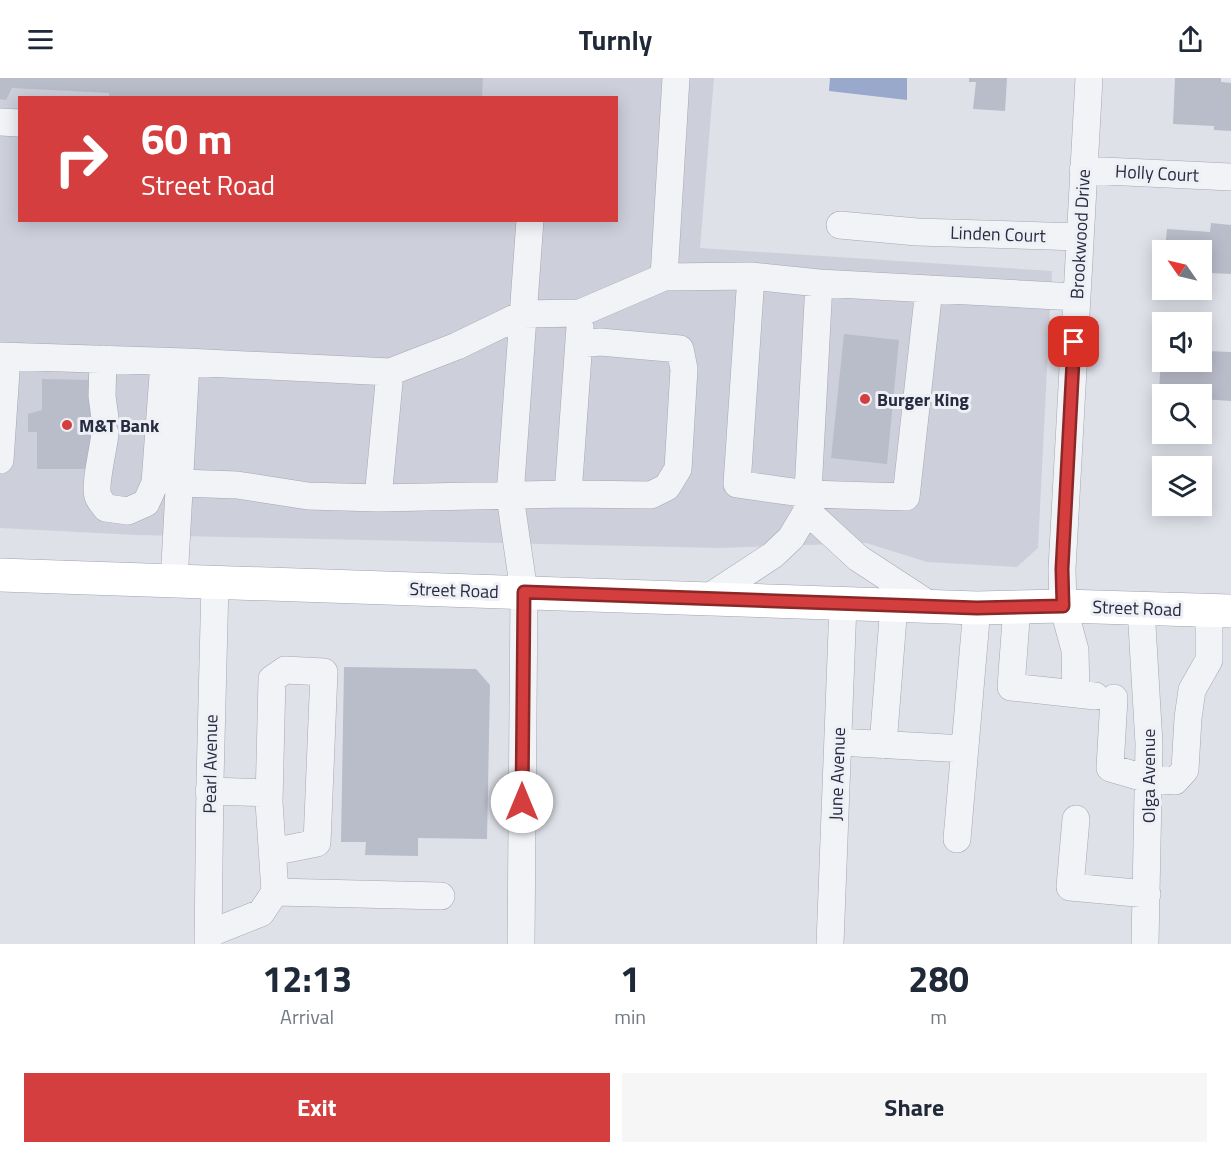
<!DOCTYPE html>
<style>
:root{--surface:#fff;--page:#f6f6f7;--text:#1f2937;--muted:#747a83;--accent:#d43e3e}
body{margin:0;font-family:"Titillium Web",sans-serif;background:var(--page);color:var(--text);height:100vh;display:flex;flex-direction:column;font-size:22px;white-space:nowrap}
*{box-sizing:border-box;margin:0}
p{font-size:20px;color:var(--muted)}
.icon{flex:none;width:33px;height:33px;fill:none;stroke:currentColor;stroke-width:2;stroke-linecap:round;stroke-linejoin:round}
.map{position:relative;height:866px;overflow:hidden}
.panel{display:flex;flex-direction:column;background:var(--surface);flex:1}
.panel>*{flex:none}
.guide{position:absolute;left:18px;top:18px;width:600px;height:126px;border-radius:0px;box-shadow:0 3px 15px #0003;background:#d43e3e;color:#fff;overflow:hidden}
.needle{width:39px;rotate:304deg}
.buttons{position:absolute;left:1152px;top:162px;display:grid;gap:12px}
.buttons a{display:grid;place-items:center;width:60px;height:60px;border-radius:0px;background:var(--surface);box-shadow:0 3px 15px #0003;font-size:30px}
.pin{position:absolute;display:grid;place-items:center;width:51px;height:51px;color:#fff;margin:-26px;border-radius:12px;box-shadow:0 3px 9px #0006}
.me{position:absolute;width:66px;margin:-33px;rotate:0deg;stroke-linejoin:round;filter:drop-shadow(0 0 4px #0008)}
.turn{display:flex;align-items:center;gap:21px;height:126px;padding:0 24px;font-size:27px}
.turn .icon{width:78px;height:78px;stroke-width:2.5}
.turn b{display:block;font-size:42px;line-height:51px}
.eta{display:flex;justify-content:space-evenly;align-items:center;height:102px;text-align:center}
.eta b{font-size:36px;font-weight:700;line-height:42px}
.action{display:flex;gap:12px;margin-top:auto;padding:12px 24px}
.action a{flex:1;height:69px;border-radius:0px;background:var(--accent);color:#fff;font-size:24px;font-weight:700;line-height:69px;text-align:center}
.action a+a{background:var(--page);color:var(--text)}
header{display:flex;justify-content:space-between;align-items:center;height:78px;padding:0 24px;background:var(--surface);font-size:27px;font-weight:700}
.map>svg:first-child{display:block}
</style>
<header><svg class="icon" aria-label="menu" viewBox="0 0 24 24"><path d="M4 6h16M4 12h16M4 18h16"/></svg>Turnly<svg class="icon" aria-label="share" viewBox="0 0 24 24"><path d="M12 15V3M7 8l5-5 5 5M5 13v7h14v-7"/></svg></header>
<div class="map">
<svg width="1231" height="866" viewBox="0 0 1231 866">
<rect width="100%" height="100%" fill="#dfe1e9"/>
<path fill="#cdd0db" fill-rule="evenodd" d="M 0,0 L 714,0 L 700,170 L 1052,193 L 1038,470 L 1017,489 L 927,484 L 866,465 L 720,470 L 137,457 L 0,450 ZM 20,20 L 616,20 L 616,142 L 20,142 Z"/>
<path fill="#98a9cb" d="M 830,0 L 907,0 L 907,22 L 829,13 Z"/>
<path fill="#b9bcc9" d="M 0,0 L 483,0 L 482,20 L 109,20 L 109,15 L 12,10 L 6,22 L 0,21 Z
M 969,0 L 1007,0 L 1005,33 L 973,31 L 976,4 L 969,4 Z
M 1175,0 L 1221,0 L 1221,4 L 1231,5 L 1231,53 L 1214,52 L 1214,48 L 1173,46 Z
M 1211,145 L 1231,147 L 1231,196 L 1210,195 L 1209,206 L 1202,205 L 1202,172 L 1165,172 L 1167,151 L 1210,154 Z
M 844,256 L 899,262 L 887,386 L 831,380 Z
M 1202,265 L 1207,265 L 1207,273 L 1231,274 L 1231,323 L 1202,321 L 1202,316 L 1159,314 L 1161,277 L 1162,277 L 1162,284 L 1202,284 Z
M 42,301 L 92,302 L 107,340 L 91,391 L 37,391 L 37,354 L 28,354 L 28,336 L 42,332 Z
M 344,589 L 476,591 L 490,607 L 487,761 L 418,760 L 418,778 L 365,777 L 366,764 L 341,764 Z"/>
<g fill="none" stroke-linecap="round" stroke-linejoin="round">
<defs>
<path id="minor" d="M 0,44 L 20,45
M 1083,92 L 1231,99
M 840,147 L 917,154 L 1080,159
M 751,198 L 737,406 L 808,416 L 906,419 L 929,211
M 664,199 L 676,0
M 0,278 L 186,284 L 174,504
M 103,281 L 102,318 L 105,340
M 186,284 L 390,294 L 378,420 L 568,416 L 651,417 L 667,409 L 678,391 L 684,291 L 680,271 L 600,264 L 580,266
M 390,294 L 457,268 L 523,236 L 580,235 L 664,199 L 751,198 L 819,205 L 1076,219
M 105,355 C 104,369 94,407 98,418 C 99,422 104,427 106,430 L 128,433 L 146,425 L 155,405 L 164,284
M 0,382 L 7,279
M 180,405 L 237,407 L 308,418 L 378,420
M 568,416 L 580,249
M 807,433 L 858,480 L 930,527
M 706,521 L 773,477 L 791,460 L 807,433 L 819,205
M 1017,529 L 1011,609 L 1095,618
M 1141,530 L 1149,666 L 1145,866
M 1076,616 L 1075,572 L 1063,528 L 1062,491 L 1089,0
M 1114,620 L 1110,690 L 1148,701 L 1175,703 L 1185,692 L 1188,640 L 1192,612 L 1209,582 L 1209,532
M 838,664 L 965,671
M 883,667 L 894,527
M 209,713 L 269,715
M 1076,741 L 1070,809 L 1147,816
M 957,761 L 977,530
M 272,774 L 317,765 L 324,594 L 285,592 L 272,601 L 269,724 L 275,814
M 208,856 L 261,835 L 275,814 L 441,818
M 208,866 L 210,703 L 215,505
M 521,866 L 524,514 L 510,418 L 530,142
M 830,866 L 843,526"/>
<path id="major" d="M 0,497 L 977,530 L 1063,528 L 1231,533"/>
</defs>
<use href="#minor" stroke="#a4a7b3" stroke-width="28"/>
<use href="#major" stroke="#9da3b5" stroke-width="34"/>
<use href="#minor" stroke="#f2f3f7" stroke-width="27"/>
<use href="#major" stroke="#fff" stroke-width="33"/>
</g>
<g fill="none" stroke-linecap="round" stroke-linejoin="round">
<defs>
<path id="route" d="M 522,724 L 524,514 L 977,530 L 1063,528 L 1062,491 L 1074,264"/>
</defs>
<use href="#route" stroke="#8a2828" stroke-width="15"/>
<use href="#route" stroke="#d43e3e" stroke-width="10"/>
</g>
<g fill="#d43e3e" stroke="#eef0f6" stroke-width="2">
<circle cx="865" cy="321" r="6"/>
<circle cx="67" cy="347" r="6"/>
</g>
<g text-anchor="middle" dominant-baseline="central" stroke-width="6" stroke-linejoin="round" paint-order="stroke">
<g font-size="18" fill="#272c40" stroke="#eef0f6">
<text transform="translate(1157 95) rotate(3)">Holly Court</text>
<text transform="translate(998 156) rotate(2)">Linden Court</text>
<text transform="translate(1080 156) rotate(-87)">Brookwood Drive</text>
<text transform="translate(454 512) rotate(2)">Street Road</text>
<text transform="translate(1137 530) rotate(2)">Street Road</text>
<text transform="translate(210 686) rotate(-89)">Pearl Avenue</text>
<text transform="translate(837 696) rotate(-88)">June Avenue</text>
<text transform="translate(1148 698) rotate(-90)">Olga Avenue</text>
</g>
<g font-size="18" font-weight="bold" fill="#272c40" stroke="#eef0f6" text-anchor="start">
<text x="877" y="321">Burger King</text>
<text x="79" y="347">M&amp;T Bank</text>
</g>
</g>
</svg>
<div class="buttons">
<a><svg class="needle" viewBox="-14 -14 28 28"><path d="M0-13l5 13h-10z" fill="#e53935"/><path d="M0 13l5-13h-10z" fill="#747a83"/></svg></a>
<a><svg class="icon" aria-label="sound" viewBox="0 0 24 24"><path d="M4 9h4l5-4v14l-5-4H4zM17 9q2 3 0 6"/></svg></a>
<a><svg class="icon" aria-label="search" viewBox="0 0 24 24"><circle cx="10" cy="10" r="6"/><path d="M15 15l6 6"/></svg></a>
<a><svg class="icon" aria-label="layers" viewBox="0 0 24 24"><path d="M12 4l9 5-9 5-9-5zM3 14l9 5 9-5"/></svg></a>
</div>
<div class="pin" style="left:1074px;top:264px;background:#d93025"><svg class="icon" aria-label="arrive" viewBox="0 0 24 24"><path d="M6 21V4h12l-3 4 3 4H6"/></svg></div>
<svg class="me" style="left:522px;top:724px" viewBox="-20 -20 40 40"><circle r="19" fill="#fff"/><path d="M0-13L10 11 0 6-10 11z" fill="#d43e3e"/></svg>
<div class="guide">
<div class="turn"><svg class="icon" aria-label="right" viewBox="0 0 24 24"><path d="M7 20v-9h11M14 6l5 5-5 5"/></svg><div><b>60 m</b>Street Road</div></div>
</div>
</div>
<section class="panel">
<div class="eta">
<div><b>12:13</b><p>Arrival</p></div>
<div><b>1</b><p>min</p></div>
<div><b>280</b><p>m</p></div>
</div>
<div class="action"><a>Exit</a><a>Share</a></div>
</section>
